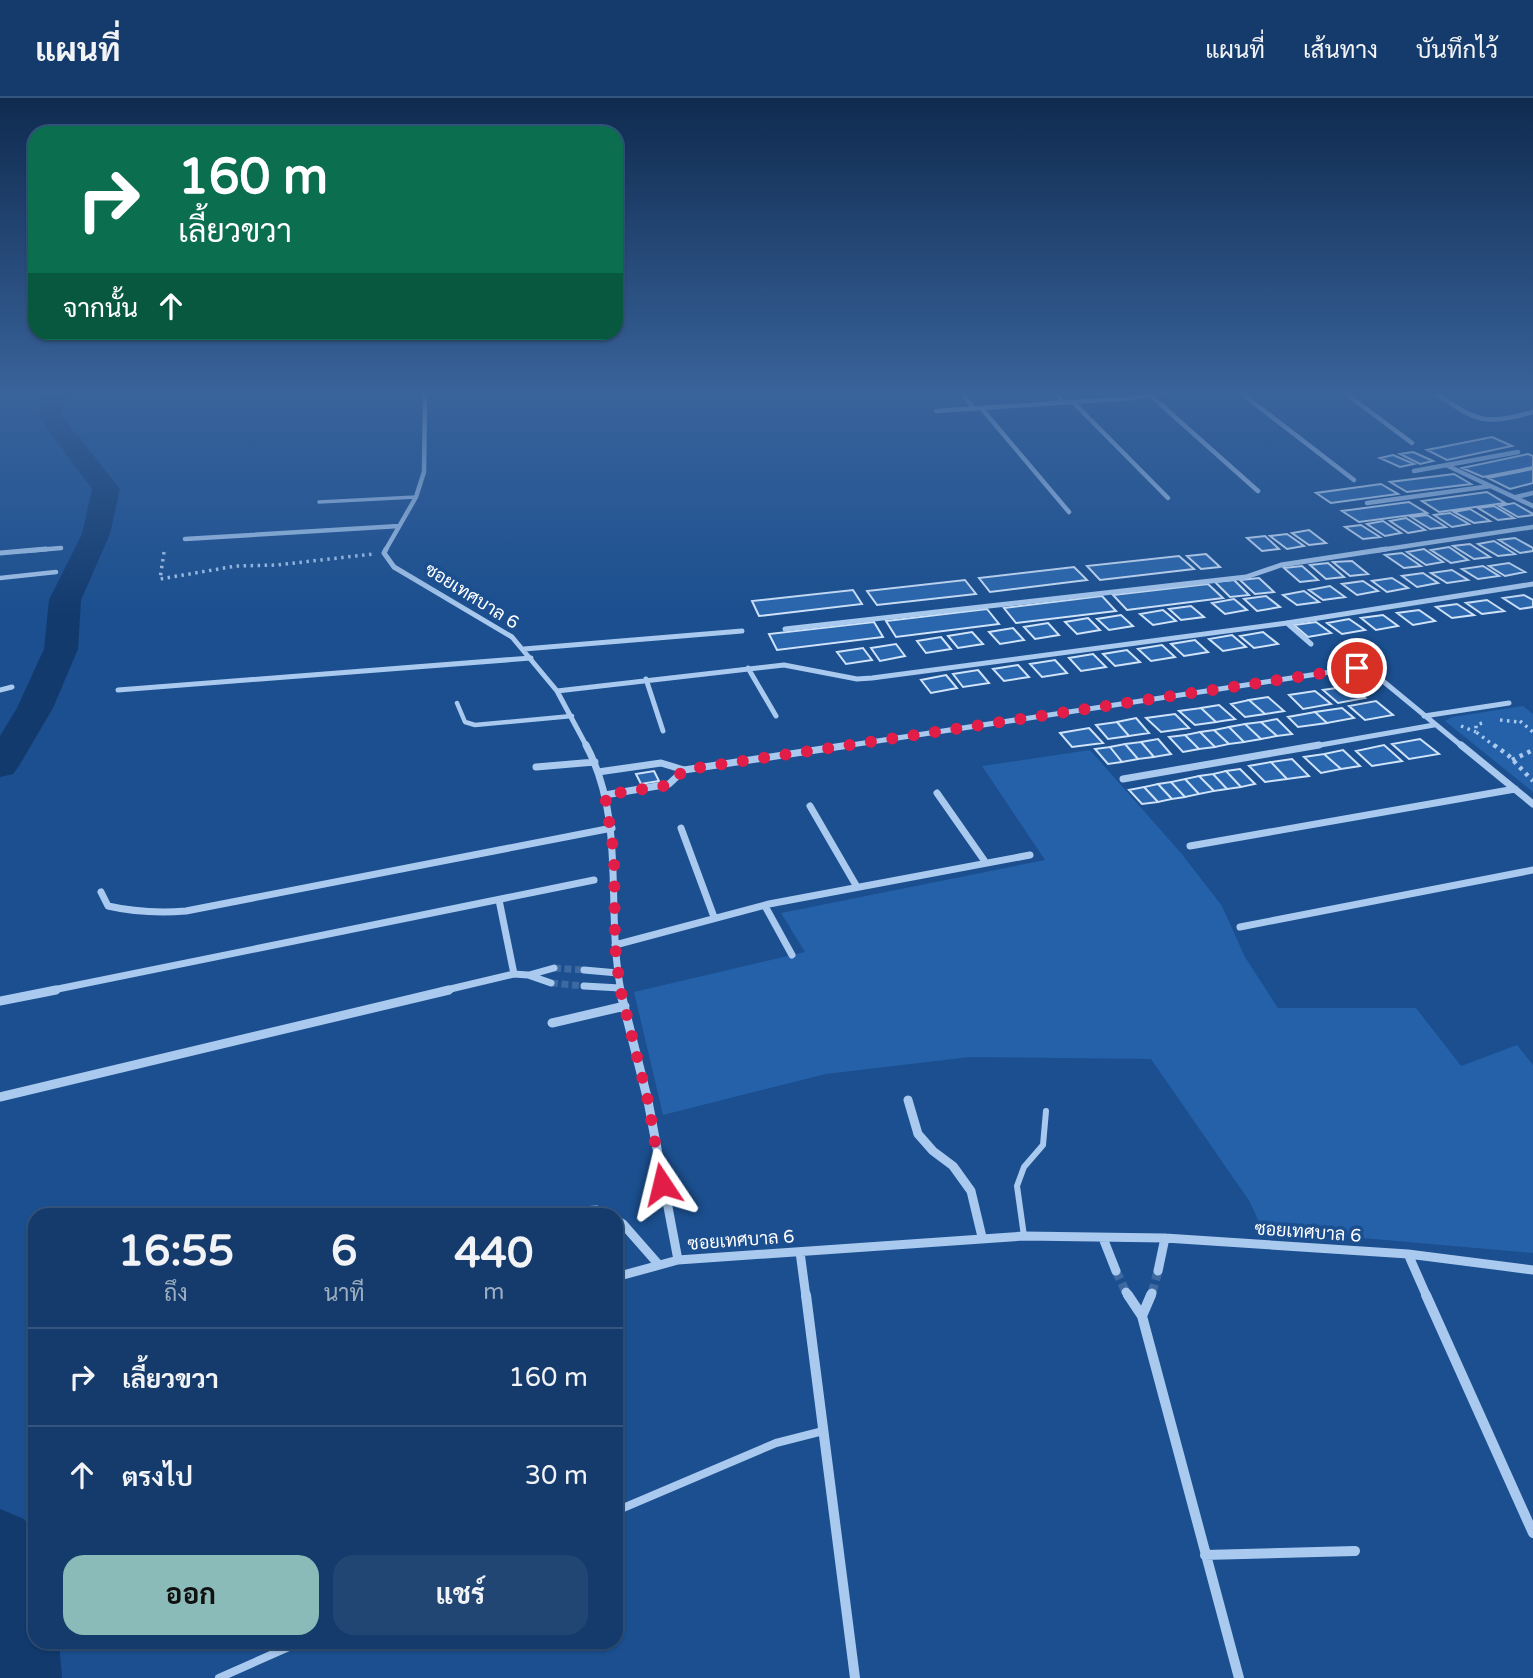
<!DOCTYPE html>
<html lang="th">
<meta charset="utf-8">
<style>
:root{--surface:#143b6b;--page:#214673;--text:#f1f3f6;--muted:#9dadc1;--line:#33557e;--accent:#8bbbb9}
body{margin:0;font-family:"Varela Round",Sarabun,sans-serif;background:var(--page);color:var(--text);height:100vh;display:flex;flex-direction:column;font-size:26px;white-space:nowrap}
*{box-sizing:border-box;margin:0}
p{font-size:23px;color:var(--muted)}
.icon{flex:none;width:38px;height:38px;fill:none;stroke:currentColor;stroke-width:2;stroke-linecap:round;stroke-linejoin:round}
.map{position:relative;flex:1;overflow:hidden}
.details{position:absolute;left:28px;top:1110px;width:595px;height:441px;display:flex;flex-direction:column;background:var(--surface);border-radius:21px;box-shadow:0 2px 5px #0004,0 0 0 2px var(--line)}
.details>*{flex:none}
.top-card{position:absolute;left:28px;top:28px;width:595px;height:214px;border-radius:21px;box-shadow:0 2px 5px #0004,0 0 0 2px var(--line);background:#0b6e4f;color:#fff;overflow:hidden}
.pin{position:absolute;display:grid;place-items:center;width:60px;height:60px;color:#fff;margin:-30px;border:4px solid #fff;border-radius:50%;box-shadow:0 2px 7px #0007}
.me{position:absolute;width:77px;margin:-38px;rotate:350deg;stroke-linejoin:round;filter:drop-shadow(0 0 5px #0008)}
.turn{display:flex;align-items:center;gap:24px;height:147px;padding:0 35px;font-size:32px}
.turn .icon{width:91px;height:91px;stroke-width:2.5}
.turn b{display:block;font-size:49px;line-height:60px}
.then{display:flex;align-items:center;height:66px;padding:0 35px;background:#0003;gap:14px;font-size:26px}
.eta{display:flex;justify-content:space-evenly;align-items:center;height:119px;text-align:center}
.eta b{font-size:42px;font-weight:700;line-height:49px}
.action{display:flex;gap:14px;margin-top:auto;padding:14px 35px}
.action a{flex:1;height:80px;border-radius:21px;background:var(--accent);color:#111;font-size:28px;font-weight:700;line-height:80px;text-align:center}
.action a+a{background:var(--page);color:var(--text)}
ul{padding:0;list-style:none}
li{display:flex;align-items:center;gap:21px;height:98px;padding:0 35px;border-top:2px solid var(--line)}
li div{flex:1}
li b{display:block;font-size:26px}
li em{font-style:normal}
header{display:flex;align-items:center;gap:42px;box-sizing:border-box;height:98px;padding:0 35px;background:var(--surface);border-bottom:2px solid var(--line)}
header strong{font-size:33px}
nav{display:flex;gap:38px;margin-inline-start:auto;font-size:24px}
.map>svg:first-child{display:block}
</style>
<header>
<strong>แผนที่</strong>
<nav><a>แผนที่</a><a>เส้นทาง</a><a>บันทึกไว้</a></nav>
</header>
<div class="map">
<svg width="1533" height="1580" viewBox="0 0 1533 1580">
<rect width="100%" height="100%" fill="#1b4f8f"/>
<path fill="#2461a8" d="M 1523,608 L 1533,616 L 1533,694 L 1445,623 L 1452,619 Z
M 1090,652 L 1181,755 L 1222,808 L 1245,859 L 1278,910 L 1416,910 L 1461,968 L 1517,947 L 1533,967 L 1533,1155 L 1262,1131 L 1250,1104 L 1151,961 L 970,959 L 826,976 L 663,1017 L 634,894 L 805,854 L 781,815 L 1045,762 L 982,668 Z"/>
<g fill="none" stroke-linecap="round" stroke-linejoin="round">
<path fill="#123a6d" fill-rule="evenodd" d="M 46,295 L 71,295 L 65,303 L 62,318 L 120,391 L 110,436 L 81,502 L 78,551 L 53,610 L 19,668 L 13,676 L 0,679 L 0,638 L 17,610 L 44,551 L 49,502 L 82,436 L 92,391 L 38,318 Z
M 0,1411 L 24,1421 L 35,1437 L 35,1544 L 59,1544 L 62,1580 L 0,1580 Z"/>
</g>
<path fill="#2a66ad" stroke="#cfe3fa" stroke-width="2" d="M 1492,339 L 1512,348 L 1447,362 L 1427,352 Z
M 1413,354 L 1433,363 L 1420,366 L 1400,356 Z
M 1528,356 L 1533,358 L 1533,369 L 1483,379 L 1462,370 Z
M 1393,357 L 1414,366 L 1400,369 L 1380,360 Z
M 1533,371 L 1533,385 L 1510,391 L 1488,380 Z
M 1454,376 L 1471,386 L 1407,394 L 1390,384 Z
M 1381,386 L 1398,396 L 1331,405 L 1316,395 Z
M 1487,394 L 1505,405 L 1439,414 L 1422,403 Z
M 1409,404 L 1427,415 L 1359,424 L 1342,413 Z
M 1514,405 L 1533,416 L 1533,417 L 1518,419 L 1499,408 Z
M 1494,408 L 1514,420 L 1498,422 L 1478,410 Z
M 1470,411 L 1490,423 L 1474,425 L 1454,414 Z
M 1450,415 L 1469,426 L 1452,429 L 1434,417 Z
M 1427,417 L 1446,429 L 1430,431 L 1411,419 Z
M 1406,420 L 1425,432 L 1408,435 L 1390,423 Z
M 1383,423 L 1401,435 L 1385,438 L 1367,426 Z
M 1361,427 L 1380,439 L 1363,441 L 1345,429 Z
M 1309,432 L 1326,445 L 1309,447 L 1292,435 Z
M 1287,436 L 1304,448 L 1287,451 L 1270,438 Z
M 1265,438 L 1279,451 L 1262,453 L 1247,440 Z
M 1515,440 L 1533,450 L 1533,453 L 1520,455 L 1499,442 Z
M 1494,443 L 1515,456 L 1498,458 L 1478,446 Z
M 1470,446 L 1490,459 L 1474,461 L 1453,448 Z
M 1449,449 L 1468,462 L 1451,465 L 1431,452 Z
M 1424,451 L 1443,464 L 1426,467 L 1407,454 Z
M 1402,455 L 1421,468 L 1404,470 L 1385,457 Z
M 1206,456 L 1220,469 L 1201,471 L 1187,458 Z
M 1179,458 L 1194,471 L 1100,482 L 1087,468 Z
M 1352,463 L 1368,476 L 1350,478 L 1333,464 Z
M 1328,465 L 1344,479 L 1326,481 L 1310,467 Z
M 1509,465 L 1525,474 L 1505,478 L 1489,468 Z
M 1302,468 L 1318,482 L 1300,484 L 1284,470 Z
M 1483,468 L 1499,478 L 1478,481 L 1462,471 Z
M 1074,469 L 1087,482 L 990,494 L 979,480 Z
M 1452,472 L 1468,482 L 1447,485 L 1431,475 Z
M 1423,475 L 1438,485 L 1417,489 L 1402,478 Z
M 1259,480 L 1274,494 L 1255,496 L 1240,482 Z
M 1392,480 L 1408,490 L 1387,494 L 1372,483 Z
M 965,482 L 976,496 L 877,507 L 867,493 Z
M 1234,482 L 1249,497 L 1230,499 L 1215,484 Z
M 1363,483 L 1378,493 L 1357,497 L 1342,486 Z
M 1208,486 L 1223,500 L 1127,512 L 1113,497 Z
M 1330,488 L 1345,499 L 1323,502 L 1309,492 Z
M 853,492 L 862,506 L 759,518 L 752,503 Z
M 1304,493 L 1319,504 L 1297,507 L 1283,497 Z
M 1524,497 L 1533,502 L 1533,509 L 1520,511 L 1503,500 Z
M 1102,498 L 1116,513 L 1016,525 L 1004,510 Z
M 1266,498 L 1280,509 L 1257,513 L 1244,501 Z
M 1234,501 L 1247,512 L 1225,516 L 1212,505 Z
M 1487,502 L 1504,513 L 1482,516 L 1466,505 Z
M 1457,506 L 1474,517 L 1452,520 L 1436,509 Z
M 1191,508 L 1204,519 L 1181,522 L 1169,511 Z
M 987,511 L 999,526 L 896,539 L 886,523 Z
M 1163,512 L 1176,523 L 1153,527 L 1140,516 Z
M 1419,512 L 1435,523 L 1413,527 L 1397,515 Z
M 1121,517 L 1133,528 L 1109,532 L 1097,521 Z
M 1383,517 L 1398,528 L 1376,532 L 1361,520 Z
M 1088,520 L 1100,532 L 1077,536 L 1065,524 Z
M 1349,521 L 1365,532 L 1342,536 L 1327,525 Z
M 874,524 L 883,539 L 777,552 L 769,536 Z
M 1316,524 L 1331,535 L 1308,539 L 1294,527 Z
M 1048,525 L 1059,537 L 1035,541 L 1024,529 Z
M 1013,530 L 1024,542 L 1000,546 L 989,534 Z
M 972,534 L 983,546 L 958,550 L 948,538 Z
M 1263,534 L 1278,546 L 1254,550 L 1240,538 Z
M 1232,537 L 1246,549 L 1223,553 L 1209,541 Z
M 941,539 L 951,551 L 926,555 L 917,543 Z
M 1195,542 L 1208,554 L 1184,558 L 1171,546 Z
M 896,546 L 905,558 L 880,563 L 871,550 Z
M 1162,547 L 1175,559 L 1151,563 L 1138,551 Z
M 863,550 L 872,562 L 846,566 L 837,554 Z
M 1127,552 L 1140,564 L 1115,568 L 1103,556 Z
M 1093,556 L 1106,569 L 1081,573 L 1069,560 Z
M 1055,562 L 1067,575 L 1042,579 L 1030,566 Z
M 1018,567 L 1029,579 L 1004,583 L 993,571 Z
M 978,572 L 989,585 L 963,589 L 953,576 Z
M 946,577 L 957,590 L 931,595 L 921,582 Z
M 1350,588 L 1365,600 L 1338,605 L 1323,592 Z
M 1315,593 L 1331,606 L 1303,611 L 1289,597 Z
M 1268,599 L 1284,613 L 1265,616 L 1249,602 Z
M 1249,602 L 1265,616 L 1245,619 L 1231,606 Z
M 1376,603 L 1393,617 L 1365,622 L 1349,608 Z
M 1219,607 L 1235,621 L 1216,624 L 1201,610 Z
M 1201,610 L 1216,624 L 1195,627 L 1179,613 Z
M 1342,610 L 1354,620 L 1327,625 L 1315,614 Z
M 1315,614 L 1327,625 L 1298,629 L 1288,619 Z
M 1175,616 L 1189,630 L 1161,634 L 1146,620 Z
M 1136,620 L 1149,635 L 1129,638 L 1117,624 Z
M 1277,621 L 1292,636 L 1277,638 L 1261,624 Z
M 1117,624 L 1129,638 L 1108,641 L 1096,627 Z
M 1261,624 L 1277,638 L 1261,641 L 1245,626 Z
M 1245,626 L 1261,641 L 1244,644 L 1229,629 Z
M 1229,629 L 1244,644 L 1229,646 L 1214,632 Z
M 1089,630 L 1103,645 L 1072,649 L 1060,635 Z
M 1214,632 L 1229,646 L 1215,649 L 1200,634 Z
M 1200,634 L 1215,649 L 1199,651 L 1185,637 Z
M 1185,637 L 1199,651 L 1183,654 L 1169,639 Z
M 1158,641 L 1171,656 L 1154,659 L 1141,644 Z
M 1420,641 L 1439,656 L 1409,661 L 1392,646 Z
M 1141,644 L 1154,659 L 1138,661 L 1125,646 Z
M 1125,646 L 1138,661 L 1122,664 L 1110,649 Z
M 1384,647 L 1402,663 L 1372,668 L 1356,653 Z
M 1110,649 L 1122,664 L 1108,666 L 1095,651 Z
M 1343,652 L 1360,668 L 1341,671 L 1324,656 Z
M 1324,656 L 1341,671 L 1321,675 L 1304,659 Z
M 1292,661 L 1309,678 L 1287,681 L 1271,664 Z
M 1271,664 L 1287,681 L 1265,684 L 1249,668 Z
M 1240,671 L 1255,686 L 1241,689 L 1226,673 Z
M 654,673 L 659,683 L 641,686 L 636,676 Z
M 1226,673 L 1241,689 L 1227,691 L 1213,676 Z
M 1213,676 L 1227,691 L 1214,693 L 1199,678 Z
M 1199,678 L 1214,693 L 1199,696 L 1185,681 Z
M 1185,681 L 1199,696 L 1185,699 L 1171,684 Z
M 1171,684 L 1185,699 L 1172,701 L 1158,686 Z
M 1158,686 L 1172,701 L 1158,704 L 1144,689 Z
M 1144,689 L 1158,704 L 1142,706 L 1129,692 Z"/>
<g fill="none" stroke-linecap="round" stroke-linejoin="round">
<path stroke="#3d69a0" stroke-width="7" stroke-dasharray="7 3.5" stroke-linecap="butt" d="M 554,870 L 584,872
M 551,885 L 584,888"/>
<path stroke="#3d69a0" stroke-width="9" stroke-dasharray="9 4.5" stroke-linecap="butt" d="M 1116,1173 L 1126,1194
M 1152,1195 L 1158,1173"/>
<path stroke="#a9c9ee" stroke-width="3.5" stroke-dasharray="2.5 4.5" stroke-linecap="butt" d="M 164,454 L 160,481 L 236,468 L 277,467 L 373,456
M 1500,622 L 1520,624
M 1520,623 L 1533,634
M 1482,625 L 1476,627 L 1476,634 L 1496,649
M 1461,628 L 1476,634"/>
<path stroke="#a9c9ee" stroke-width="4.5" stroke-dasharray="3.5 5" stroke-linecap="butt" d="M 1494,647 L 1508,657 L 1533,683
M 1512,662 L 1533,652"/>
<path stroke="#a9c9ee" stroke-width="3.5" d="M 319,404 L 416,399"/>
<path stroke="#a9c9ee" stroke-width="4.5" d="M 0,480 L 56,474
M 457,605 L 465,624 L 475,627 L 572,618"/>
<path stroke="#a9c9ee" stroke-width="6" d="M 1024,1138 L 1017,1088 L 1024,1069 L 1043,1047 L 1046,1013"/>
<path stroke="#a9c9ee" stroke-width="8" d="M 616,1413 L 776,1345 L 823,1333
M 219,1580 L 300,1544"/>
<path stroke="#a9c9ee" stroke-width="4.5" d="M 962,295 L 974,311
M 1055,295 L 1064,305
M 1241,295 L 1354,382
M 1345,295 L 1412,345
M 1435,295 C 1477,323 1483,328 1533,314
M 1149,296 L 1258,393
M 1073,304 L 1168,400
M 982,311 L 1069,414
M 936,313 L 1133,300 L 1163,295
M 1446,367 L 1533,408
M 1414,373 L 1518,354
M 1516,399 L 1533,395
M 1367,405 L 1491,388
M 185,441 L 399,428
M 25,453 L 61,450
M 385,453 L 416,399 L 424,374 L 425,295
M 1374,453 L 1533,429"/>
<path stroke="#a9c9ee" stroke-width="5" d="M 386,451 L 384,455 L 394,469 L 512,539 L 557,593 L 587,649
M 0,455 L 46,451
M 1287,525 L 1311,546
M 785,531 L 1246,479 L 1281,467 L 1386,451
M 524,551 L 742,533
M 748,570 L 776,618
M 646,581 L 663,633
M 0,592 L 12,589
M 118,592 L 531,560
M 557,593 L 784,567 L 857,581 L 872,580 L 1287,525 L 1533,486
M 1424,618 L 1509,605
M 838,649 L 1357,570 L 1378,579 L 1463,649
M 1309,649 L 1434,627"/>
<path stroke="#a9c9ee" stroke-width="7" d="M 586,647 C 627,724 605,811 621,893
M 1461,647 L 1533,706
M 536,669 L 595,664
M 598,674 L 661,665 L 684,672 L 849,647
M 1123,681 L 1319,647
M 937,695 L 986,765
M 605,697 L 669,686 L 684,672
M 810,708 L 857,789
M 681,730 L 714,819
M 1190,748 L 1515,691
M 101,794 L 108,808 C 134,814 159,815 186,813 L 612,730
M 499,802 L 514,876 L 528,877 L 551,885
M 765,808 L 792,857
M 1240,829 L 1533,772
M 615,847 L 769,806 L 1030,757
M 584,872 L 618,875
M 529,877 L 554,870
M 584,888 L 620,890
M 48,893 L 594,782
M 442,893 L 514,876"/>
<path stroke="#a9c9ee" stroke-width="9" d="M 620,892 L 648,1003 L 678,1162
M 0,903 L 56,892
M 552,925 L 625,908
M 0,999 L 449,892
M 908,1002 L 918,1036 L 933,1053 L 953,1068 L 971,1093 L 982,1139
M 537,1116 L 597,1112 L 606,1116
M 616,1122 L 623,1126 L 659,1167
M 1103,1140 L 1116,1173
M 800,1154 L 806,1199
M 1408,1156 L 1427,1199
M 1158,1173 L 1165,1140
M 616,1179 L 678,1162 L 1024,1138 L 1165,1140 L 1408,1156 L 1533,1172
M 1126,1194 L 1129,1199
M 1150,1199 L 1152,1195"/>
<path stroke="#a9c9ee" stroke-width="10" d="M 806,1197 L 855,1580
M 1128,1197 L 1142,1218 L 1239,1580
M 1426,1197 L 1533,1435
M 1142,1218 L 1151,1197
M 1205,1457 L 1355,1453"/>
</g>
<linearGradient id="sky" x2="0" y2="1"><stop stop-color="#0f2b4f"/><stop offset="0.57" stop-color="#39639b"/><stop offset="1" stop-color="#39639b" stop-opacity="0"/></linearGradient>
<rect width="1533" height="517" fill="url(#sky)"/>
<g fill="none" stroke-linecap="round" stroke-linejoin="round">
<path stroke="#e11d48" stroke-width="12" stroke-dasharray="0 21.6" d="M 662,1086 L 648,1003 L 620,890 L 615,847 L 614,756 L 605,697 L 669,687 L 684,672 L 1357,570"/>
</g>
<g text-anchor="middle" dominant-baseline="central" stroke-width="7" stroke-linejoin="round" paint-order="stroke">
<g font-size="18" fill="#fff" stroke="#1b4f8f">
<text transform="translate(472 498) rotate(32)">ซอยเทศบาล 6</text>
<text transform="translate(1308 1134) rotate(4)">ซอยเทศบาล 6</text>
<text transform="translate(741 1142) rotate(-4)">ซอยเทศบาล 6</text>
</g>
</g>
</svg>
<div class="pin" style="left:1357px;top:570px;background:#d93025"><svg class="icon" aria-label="arrive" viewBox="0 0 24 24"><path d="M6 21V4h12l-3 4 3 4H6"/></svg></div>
<svg class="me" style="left:662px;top:1086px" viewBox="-20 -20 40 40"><path d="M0-17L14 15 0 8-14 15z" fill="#e11d48" stroke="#fff" stroke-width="4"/></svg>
<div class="top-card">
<div class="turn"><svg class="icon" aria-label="right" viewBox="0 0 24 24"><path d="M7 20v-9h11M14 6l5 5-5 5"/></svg><div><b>160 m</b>เลี้ยวขวา</div></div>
<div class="then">จากนั้น<svg class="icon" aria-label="ahead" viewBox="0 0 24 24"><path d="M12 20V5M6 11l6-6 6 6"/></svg></div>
</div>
<section class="details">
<div class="eta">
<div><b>16:55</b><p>ถึง</p></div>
<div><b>6</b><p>นาที</p></div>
<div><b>440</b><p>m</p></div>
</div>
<ul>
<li><svg class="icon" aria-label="right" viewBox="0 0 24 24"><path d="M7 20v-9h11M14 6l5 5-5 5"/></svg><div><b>เลี้ยวขวา</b></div><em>160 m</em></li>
<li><svg class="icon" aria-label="ahead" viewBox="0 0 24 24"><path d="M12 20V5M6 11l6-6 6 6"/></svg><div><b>ตรงไป</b></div><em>30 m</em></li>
</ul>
<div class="action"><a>ออก</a><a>แชร์</a></div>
</section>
</div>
